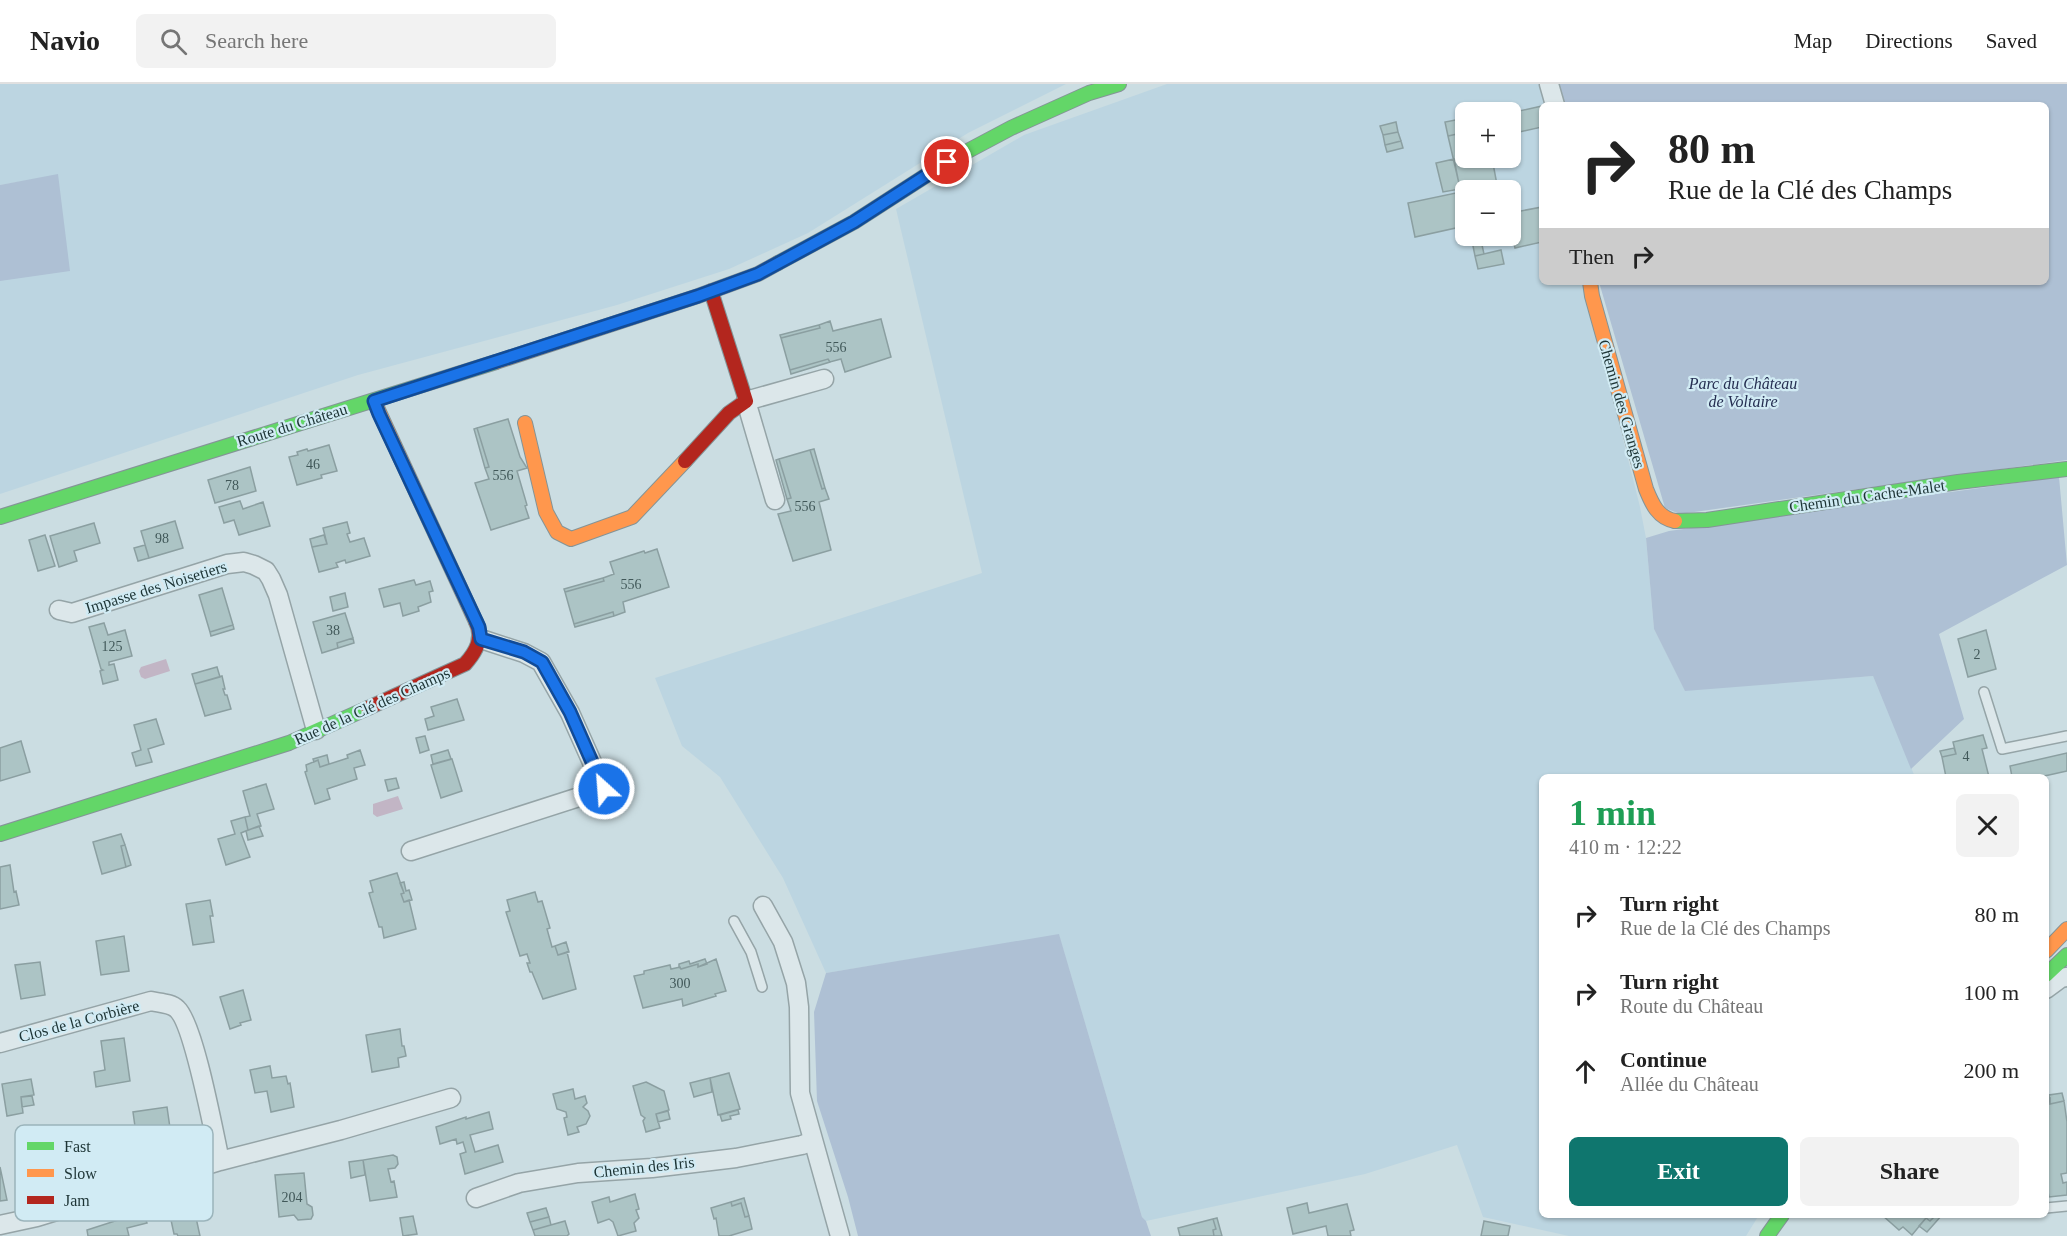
<!DOCTYPE html>
<meta charset="utf-8">
<style>
:root{--surface:#fff;--page:#f2f2f2;--text:#222;--muted:#767676;--line:#e0e0e0;--accent:#0f766e}
body{margin:0;font-family:Georgia,serif;background:var(--page);color:var(--text);height:100vh;display:flex;flex-direction:column;font-size:22px;white-space:nowrap}
*{box-sizing:border-box;margin:0}
p{font-size:20px;color:var(--muted)}
.icon{flex:none;width:33px;height:33px;fill:none;stroke:currentColor;stroke-width:2;stroke-linecap:round;stroke-linejoin:round}
.map{position:relative;flex:1;overflow:hidden}
.drawer{position:absolute;left:1539px;top:690px;width:510px;height:444px;display:flex;flex-direction:column;background:var(--surface);border-radius:9px;box-shadow:0 2px 4px #0004}
.drawer>*{flex:none}
.top-card{position:absolute;left:1539px;top:18px;width:510px;height:183px;border-radius:9px;box-shadow:0 2px 4px #0004;background:#fff;color:var(--text);overflow:hidden}
.controls{position:absolute;left:1455px;top:18px;display:grid;gap:12px}
.controls a{display:grid;place-items:center;width:66px;height:66px;border-radius:9px;background:var(--surface);box-shadow:0 2px 4px #0004;font-size:30px}
.pin{position:absolute;display:grid;place-items:center;width:51px;height:51px;color:#fff;margin:-26px;border:3px solid #fff;border-radius:50%;box-shadow:0 2px 6px #0007}
.me{position:absolute;width:66px;margin:-33px;rotate:334deg;stroke-linejoin:round;filter:drop-shadow(0 0 4px #0008)}
.turn{display:flex;align-items:center;gap:21px;height:126px;padding:0 30px;font-size:27px}
.turn .icon{width:78px;height:78px;stroke-width:2.5}
.turn b{display:block;font-size:42px;line-height:51px}
.then{display:flex;align-items:center;height:57px;padding:0 30px;background:#0003;gap:12px;font-size:22px}
.round{display:grid;place-items:center;flex:none;width:63px;height:63px;border-radius:9px;background:var(--page)}
.headline{display:flex;align-items:center;justify-content:space-between;height:102px;padding:0 30px}
h1{font-size:36px;font-weight:600;line-height:45px;color:#1e9e55}
.primary-button{display:flex;gap:12px;margin-top:auto;padding:12px 30px}
.primary-button a{flex:1;height:69px;border-radius:9px;background:var(--accent);color:#fff;font-size:24px;font-weight:600;line-height:69px;text-align:center}
.primary-button a+a{background:var(--page);color:var(--text)}
ul{padding:0;list-style:none}
li{display:flex;align-items:center;gap:18px;height:78px;padding:0 30px}
li div{flex:1}
li b{display:block;font-size:22px}
li em{font-style:normal}
header{display:flex;align-items:center;gap:36px;box-sizing:border-box;height:84px;padding:0 30px;background:var(--surface);border-bottom:2px solid var(--line)}
header strong{font-size:28px}
nav{display:flex;gap:33px;margin-inline-start:auto;font-size:21px}
.search{width:420px;height:54px;background:var(--page);display:flex;align-items:center;gap:15px;box-sizing:border-box;padding:0 21px;border-radius:9px;color:var(--muted);font-size:22px}
.map>svg:first-child{display:block}
</style>
<header>
<strong>Navio</strong>
<div class="search"><svg class="icon" aria-label="search" viewBox="0 0 24 24"><circle cx="10" cy="10" r="6"/><path d="M15 15l6 6"/></svg>Search here</div>
<nav><a>Map</a><a>Directions</a><a>Saved</a></nav>
</header>
<div class="map">
<svg width="2067" height="1152" viewBox="0 0 2067 1152">
<rect width="100%" height="100%" fill="#cbdde2"/>
<path fill="#bcd5e1" fill-rule="evenodd" d="M 0,0 L 1066,0 L 968,49 L 808,149 L 729,185 L 617,221 L 358,291 L 0,410 L 0,197 L 58,91 L 0,101 Z
M 1167,0 L 1542,0 L 1549,21 L 1542,21 L 1542,198 L 1584,198 L 1640,423 L 1646,454 L 1654,545 L 1685,606 L 1873,592 L 1915,693 L 1542,693 L 1542,1131 L 1759,1131 L 1746,1152 L 1569,1152 L 1483,1133 L 1457,1061 L 1365,1090 L 1146,1137 L 1142,1133 L 1059,851 L 826,889 L 783,794 L 720,693 L 682,662 L 655,594 L 982,489 L 896,125 L 1024,51 ZM 1466,28 L 1510,28 L 1510,74 L 1466,74 ZM 1466,106 L 1510,106 L 1510,152 L 1466,152 Z"/>
<path fill="#aec0d4" d="M 1558,0 L 2067,0 L 2067,376 L 1680,430 L 1665,424 L 1599,198 L 2046,198 L 2046,21 L 1564,21 Z
M 58,90 L 70,187 L 0,197 L 0,101 Z
M 2059,393 L 2067,481 L 1939,550 L 1964,635 L 1911,685 L 1873,592 L 1685,607 L 1654,545 L 1646,454 L 1669,447 Z
M 1059,850 L 1142,1133 L 1146,1137 L 1151,1152 L 858,1152 L 848,1113 L 817,1017 L 814,928 L 826,889 Z"/>
<path fill="#c2b5c5" d="M 166,575 L 170,587 L 145,595 L 141,593 L 139,587 L 141,583 Z
M 398,712 L 403,725 L 377,733 L 373,730 L 373,720 Z"/>
<path fill="#acc4c5" stroke="#8b9fa1" stroke-width="1.5" d="M 1542,22 L 1542,43 L 1510,50 L 1510,29 Z
M 1466,34 L 1466,48 L 1448,52 L 1445,38 Z
M 1396,38 L 1398,48 L 1383,51 L 1380,42 Z
M 1398,48 L 1401,57 L 1385,61 L 1383,51 Z
M 1466,48 L 1466,74 L 1492,74 L 1498,106 L 1466,106 L 1466,152 L 1467,152 L 1458,153 L 1456,144 L 1415,153 L 1408,119 L 1461,108 L 1448,52 Z
M 1401,57 L 1403,64 L 1387,68 L 1385,61 Z
M 1454,75 L 1460,105 L 1443,108 L 1436,79 Z
M 1542,123 L 1542,158 L 1515,164 L 1510,141 L 1510,129 Z
M 1471,152 L 1480,152 L 1484,170 L 1475,172 Z
M 1501,166 L 1504,180 L 1478,185 L 1475,172 Z
M 881,235 L 891,273 L 845,288 L 841,275 L 830,278 L 828,275 L 790,286 L 781,254 L 820,244 L 819,241 L 830,237 L 833,247 Z
M 819,241 L 820,244 L 781,254 L 780,251 Z
M 828,275 L 830,278 L 791,290 L 790,286 Z
M 508,335 L 520,373 L 527,384 L 517,387 L 527,421 L 525,422 L 529,434 L 491,446 L 475,399 L 489,395 L 485,384 L 489,383 L 477,344 Z
M 477,344 L 489,383 L 485,384 L 474,345 Z
M 329,361 L 337,387 L 321,391 L 322,394 L 297,401 L 289,373 L 298,371 L 297,368 L 307,365 L 308,367 Z
M 814,365 L 825,404 L 822,405 L 810,366 Z
M 810,366 L 822,405 L 825,404 L 829,415 L 819,418 L 831,466 L 793,477 L 778,430 L 791,427 L 787,415 L 791,414 L 779,375 Z
M 779,375 L 791,414 L 787,415 L 776,376 Z
M 250,383 L 256,407 L 215,419 L 208,396 Z
M 240,417 L 243,425 L 263,418 L 270,442 L 239,451 L 234,436 L 224,439 L 219,423 Z
M 175,437 L 183,464 L 149,474 L 141,447 Z
M 347,438 L 350,449 L 347,450 L 350,458 L 364,454 L 370,472 L 346,479 L 345,476 L 336,479 L 338,483 L 319,488 L 312,463 L 327,460 L 323,444 Z
M 94,439 L 100,459 L 74,467 L 77,477 L 59,483 L 50,452 Z
M 45,451 L 55,482 L 38,487 L 29,456 Z
M 324,451 L 327,460 L 312,463 L 310,455 Z
M 145,461 L 149,474 L 138,477 L 134,464 Z
M 657,465 L 669,503 L 623,518 L 625,528 L 614,532 L 613,528 L 574,540 L 565,508 L 604,497 L 603,494 L 614,490 L 610,478 L 644,467 L 645,469 Z
M 603,494 L 604,497 L 565,508 L 564,505 Z
M 414,496 L 416,501 L 430,497 L 433,507 L 429,508 L 431,518 L 418,523 L 419,527 L 403,532 L 400,519 L 384,523 L 379,505 Z
M 222,504 L 233,541 L 210,548 L 199,511 Z
M 345,509 L 348,523 L 333,527 L 330,513 Z
M 613,528 L 614,532 L 575,543 L 574,540 Z
M 345,529 L 353,554 L 337,559 L 338,564 L 322,569 L 313,538 Z
M 104,539 L 108,551 L 125,546 L 132,572 L 109,578 L 109,581 L 114,580 L 118,596 L 103,600 L 100,587 L 103,586 L 101,585 L 89,543 Z
M 233,541 L 234,545 L 211,552 L 210,548 Z
M 1986,546 L 1996,585 L 1968,593 L 1958,555 Z
M 353,554 L 354,559 L 338,564 L 337,559 Z
M 217,583 L 220,593 L 195,600 L 192,590 Z
M 222,592 L 225,605 L 223,605 L 225,611 L 227,611 L 231,625 L 205,632 L 195,600 Z
M 457,615 L 464,636 L 428,646 L 425,635 L 434,632 L 431,623 Z
M 156,635 L 164,660 L 148,665 L 152,678 L 136,682 L 132,669 L 141,666 L 134,641 Z
M 1983,651 L 1987,664 L 1982,665 L 1989,693 L 1946,693 L 1942,673 L 1956,670 L 1953,658 Z
M 425,652 L 429,666 L 420,669 L 416,654 Z
M 21,657 L 30,688 L 0,697 L 0,664 Z
M 1954,664 L 1956,670 L 1942,673 L 1940,667 Z
M 360,666 L 365,681 L 354,684 L 357,695 L 327,705 L 330,715 L 315,720 L 305,688 L 307,687 L 306,681 L 318,676 L 320,683 L 348,674 L 347,671 Z
M 448,666 L 451,675 L 433,680 L 431,671 Z
M 2067,669 L 2067,687 L 2040,693 L 2012,693 L 2010,682 Z
M 327,671 L 329,680 L 320,683 L 318,676 L 314,678 L 313,675 Z
M 452,675 L 462,707 L 441,714 L 431,681 Z
M 396,694 L 399,704 L 388,707 L 385,696 Z
M 266,700 L 274,725 L 257,730 L 261,742 L 248,746 L 245,733 L 250,732 L 243,707 Z
M 245,733 L 248,746 L 241,749 L 250,773 L 226,781 L 218,755 L 235,750 L 231,737 Z
M 259,742 L 263,752 L 248,756 L 246,747 Z
M 121,750 L 125,761 L 121,762 L 126,783 L 102,790 L 93,758 Z
M 125,761 L 131,781 L 126,783 L 121,762 Z
M 10,781 L 14,808 L 16,807 L 19,821 L 0,825 L 0,783 Z
M 397,789 L 404,809 L 401,810 L 404,818 L 409,816 L 416,845 L 384,854 L 382,843 L 379,843 L 369,809 L 373,808 L 370,797 Z
M 404,798 L 406,807 L 409,806 L 412,816 L 404,818 L 401,810 L 404,809 L 400,799 Z
M 535,808 L 538,818 L 542,817 L 550,844 L 547,845 L 552,863 L 555,862 L 558,871 L 567,868 L 576,905 L 543,915 L 532,888 L 530,888 L 527,879 L 530,879 L 527,870 L 520,872 L 506,828 L 510,827 L 507,816 Z
M 210,816 L 213,832 L 210,832 L 214,858 L 193,861 L 186,820 Z
M 124,852 L 129,887 L 101,891 L 96,857 Z
M 566,858 L 569,868 L 558,871 L 555,862 Z
M 705,875 L 707,880 L 698,883 L 698,880 L 681,885 L 679,883 L 679,880 L 689,877 L 690,880 Z
M 716,875 L 726,907 L 715,910 L 716,912 L 683,922 L 682,915 L 643,924 L 634,892 L 644,890 L 644,887 L 670,881 L 671,885 L 680,883 L 681,885 L 698,880 L 698,883 Z
M 40,878 L 45,911 L 21,915 L 15,881 Z
M 243,906 L 251,936 L 240,939 L 241,941 L 230,945 L 220,913 Z
M 400,945 L 402,962 L 404,962 L 406,972 L 398,974 L 399,983 L 372,988 L 366,951 Z
M 124,954 L 130,997 L 96,1003 L 94,988 L 105,986 L 101,957 Z
M 270,982 L 272,994 L 286,992 L 288,1000 L 290,999 L 294,1023 L 271,1028 L 267,1007 L 255,1009 L 250,986 Z
M 729,989 L 740,1025 L 718,1031 L 710,994 Z
M 710,994 L 712,1008 L 694,1013 L 690,999 Z
M 31,995 L 34,1011 L 21,1013 L 23,1029 L 7,1032 L 2,1000 Z
M 646,998 L 664,1007 L 669,1026 L 656,1030 L 660,1044 L 646,1048 L 643,1037 L 645,1034 L 641,1031 L 633,1002 Z
M 573,1005 L 575,1015 L 585,1012 L 587,1019 L 583,1023 L 588,1027 L 590,1032 L 586,1040 L 577,1043 L 579,1048 L 568,1051 L 564,1034 L 567,1033 L 566,1028 L 557,1025 L 553,1010 Z
M 2062,1009 L 2064,1017 L 2050,1020 L 2049,1011 Z
M 32,1012 L 34,1021 L 22,1023 L 21,1013 Z
M 2050,1014 L 2050,1020 L 2064,1017 L 2067,1038 L 2067,1089 L 2061,1090 L 2063,1099 L 2067,1098 L 2067,1111 L 2049,1113 L 2048,1108 L 2046,1108 L 2046,1015 Z
M 167,1023 L 170,1044 L 136,1050 L 133,1028 Z
M 738,1026 L 739,1030 L 730,1032 L 731,1035 L 722,1037 L 720,1031 Z
M 668,1027 L 670,1035 L 658,1038 L 656,1030 Z
M 489,1028 L 493,1045 L 470,1051 L 475,1068 L 498,1061 L 503,1078 L 465,1090 L 460,1070 L 466,1068 L 463,1058 L 457,1060 L 456,1055 L 440,1060 L 436,1043 L 466,1033 L 466,1035 Z
M 393,1071 L 397,1073 L 398,1080 L 395,1084 L 388,1085 L 391,1098 L 394,1097 L 397,1113 L 370,1117 L 363,1076 Z
M 363,1076 L 365,1091 L 351,1094 L 349,1078 Z
M 0,1083 L 7,1116 L 0,1117 Z
M 304,1089 L 307,1120 L 312,1123 L 313,1131 L 311,1135 L 298,1136 L 294,1131 L 279,1133 L 275,1091 Z
M 635,1110 L 639,1125 L 636,1126 L 639,1134 L 634,1139 L 636,1147 L 618,1152 L 613,1138 L 609,1135 L 598,1139 L 592,1118 L 609,1113 L 610,1118 Z
M 744,1114 L 749,1132 L 745,1133 L 741,1119 L 732,1122 L 731,1118 Z
M 731,1118 L 732,1122 L 741,1119 L 745,1133 L 749,1132 L 752,1145 L 729,1152 L 719,1152 L 716,1134 L 714,1135 L 711,1124 Z
M 1307,1119 L 1309,1129 L 1347,1120 L 1354,1146 L 1350,1147 L 1351,1152 L 1328,1152 L 1326,1142 L 1293,1150 L 1287,1124 Z
M 546,1124 L 549,1133 L 530,1138 L 527,1129 Z
M 143,1128 L 147,1139 L 127,1144 L 129,1152 L 88,1152 L 87,1146 Z
M 195,1129 L 200,1152 L 178,1152 L 177,1150 L 174,1150 L 171,1136 Z
M 1882,1131 L 1936,1131 L 1930,1137 L 1926,1134 L 1912,1151 L 1903,1143 L 1899,1146 Z
M 1936,1131 L 1942,1131 L 1927,1148 L 1919,1142 L 1926,1134 L 1930,1137 Z
M 413,1132 L 417,1150 L 403,1152 L 400,1134 Z
M 549,1133 L 551,1141 L 533,1146 L 530,1138 Z
M 1217,1134 L 1222,1152 L 1214,1152 L 1213,1146 L 1216,1145 L 1213,1135 Z
M 1213,1135 L 1216,1145 L 1213,1146 L 1214,1152 L 1180,1152 L 1178,1144 Z
M 565,1137 L 569,1150 L 567,1152 L 535,1152 L 533,1146 Z
M 1484,1137 L 1510,1142 L 1508,1152 L 1481,1152 Z"/>
<g fill="none" stroke-linecap="round" stroke-linejoin="round">
<defs>
<path id="lane" d="M 1984,608 L 2002,665 L 2067,652
M 734,837 L 751,868 L 762,903
M 2046,1124 L 2067,1122"/>
<path id="street" d="M 1549,0 L 1555,21
M 775,416 L 746,317 L 824,295
M 59,526 L 72,529 L 227,480 L 244,478 L 254,481 L 266,487 L 271,495 L 278,511 L 316,646
M 411,767 L 604,705 L 570,629 L 541,578 L 524,569 L 481,555
M 763,822 L 783,858 L 796,899 L 799,923 L 800,1009 L 840,1152
M 2046,905 L 2061,894 L 2067,893
M 0,959 L 151,917 C 160,919 171,919 177,925 C 194,940 214,1050 220,1077
M 476,1114 L 519,1099 L 578,1089 L 652,1084 L 736,1074 L 802,1061 L 813,1057
M 0,1141 L 37,1133 L 220,1077 L 341,1046 L 451,1014"/>
<path id="fast" d="M 778,179 L 854,138 L 947,78 L 1011,44 L 1089,9 L 1119,0
M 0,433 L 496,278
M 1675,437 L 1707,436 L 1958,398 L 2067,385
M 0,750 L 289,659 L 368,624
M 2046,891 L 2067,871
M 1767,1152 L 1782,1131"/>
<path id="slow" d="M 1590,198 L 1592,212 L 1646,405 C 1652,420 1658,434 1675,437
M 496,278 L 698,212 L 758,190 L 778,179
M 374,317 L 476,538
M 525,339 L 546,428 L 557,448 L 571,455 L 632,433 L 685,377
M 2046,867 L 2067,845"/>
<path id="jam" d="M 685,377 L 729,329 L 746,317 L 711,207
M 368,624 L 465,580 C 476,568 484,554 476,538"/>
</defs>
<use href="#lane" stroke="#95a4a7" stroke-width="12"/>
<use href="#street" stroke="#95a4a7" stroke-width="21"/>
<use href="#fast" stroke="#849497" stroke-width="16"/>
<use href="#slow" stroke="#849497" stroke-width="16"/>
<use href="#jam" stroke="#849497" stroke-width="16"/>
<use href="#lane" stroke="#dce7ea" stroke-width="9"/>
<use href="#street" stroke="#dce7ea" stroke-width="18"/>
<use href="#fast" stroke="#63d668" stroke-width="14"/>
<use href="#slow" stroke="#ff974d" stroke-width="14"/>
<use href="#jam" stroke="#b3261e" stroke-width="14"/>
</g>
<g fill="none" stroke-linecap="round" stroke-linejoin="round">
<defs>
<path id="route" d="M 604,705 L 570,628 L 542,578 L 524,568 L 481,555 L 479,543 L 379,330 L 374,317 L 698,212 L 758,190 L 854,138 L 947,78"/>
</defs>
<use href="#route" stroke="#114b97" stroke-width="15"/>
<use href="#route" stroke="#1a73e8" stroke-width="10"/>
</g>
<g text-anchor="middle" dominant-baseline="central" stroke-width="4.5" stroke-linejoin="round" paint-order="stroke">
<g font-size="14" fill="#415859">
<text x="836" y="263">556</text>
<text x="313" y="380">46</text>
<text x="503" y="391">556</text>
<text x="232" y="401">78</text>
<text x="805" y="422">556</text>
<text x="162" y="454">98</text>
<text x="631" y="500">556</text>
<text x="333" y="546">38</text>
<text x="112" y="562">125</text>
<text x="1977" y="570">2</text>
<text x="1966" y="672">4</text>
<text x="680" y="899">300</text>
<text x="292" y="1113">204</text>
</g>
<g font-size="16" font-style="italic" fill="#252e51" stroke="#d1ebf4">
<text x="1743" y="299">Parc du Château<tspan x="1743" dy="18">de Voltaire</tspan></text>
</g>
<g font-size="16" fill="#1d3435" stroke="#d1ebf4">
<text transform="translate(1622 320) rotate(74)">Chemin des Granges</text>
<text transform="translate(292 341) rotate(-17)">Route du Château</text>
<text transform="translate(1867 412) rotate(-8)">Chemin du Cache-Malet</text>
<text transform="translate(156 503) rotate(-17)">Impasse des Noisetiers</text>
<text transform="translate(372 622) rotate(-24)">Rue de la Clé des Champs</text>
<text transform="translate(79 937) rotate(-15)">Clos de la Corbière</text>
<text transform="translate(644 1083) rotate(-6)">Chemin des Iris</text>
</g>
</g>
<rect x="15" y="1041" width="198" height="96" rx="9" fill="#d1ebf4" stroke="#9bb4bb" stroke-width="1.5"/>
<rect x="27" y="1058" width="27" height="8" fill="#63d668"/>
<rect x="27" y="1085" width="27" height="8" fill="#ff974d"/>
<rect x="27" y="1112" width="27" height="8" fill="#b3261e"/>
<g font-size="16" fill="#1d3435">
<text x="64" y="1068">Fast</text>
<text x="64" y="1095">Slow</text>
<text x="64" y="1122">Jam</text>
</g>
</svg>
<div class="controls">
<a>+</a>
<a>−</a>
</div>
<div class="pin" style="left:947px;top:78px;background:#d93025"><svg class="icon" aria-label="arrive" viewBox="0 0 24 24"><path d="M6 21V4h12l-3 4 3 4H6"/></svg></div>
<svg class="me" style="left:604px;top:705px" viewBox="-20 -20 40 40"><circle r="17" fill="#1a73e8" stroke="#fff" stroke-width="3"/><path d="M0-11L8 9 0 5-8 9z" fill="#fff"/></svg>
<div class="top-card">
<div class="turn"><svg class="icon" aria-label="right" viewBox="0 0 24 24"><path d="M7 20v-9h11M14 6l5 5-5 5"/></svg><div><b>80 m</b>Rue de la Clé des Champs</div></div>
<div class="then">Then<svg class="icon" aria-label="right" viewBox="0 0 24 24"><path d="M7 20v-9h11M14 6l5 5-5 5"/></svg></div>
</div>
<section class="drawer">
<div class="headline"><div><h1>1 min</h1><p>410 m · 12:22</p></div><a class="round"><svg class="icon" aria-label="close" viewBox="0 0 24 24"><path d="M6 6l12 12M18 6L6 18"/></svg></a></div>
<ul>
<li><svg class="icon" aria-label="right" viewBox="0 0 24 24"><path d="M7 20v-9h11M14 6l5 5-5 5"/></svg><div><b>Turn right</b><p>Rue de la Clé des Champs</p></div><em>80 m</em></li>
<li><svg class="icon" aria-label="right" viewBox="0 0 24 24"><path d="M7 20v-9h11M14 6l5 5-5 5"/></svg><div><b>Turn right</b><p>Route du Château</p></div><em>100 m</em></li>
<li><svg class="icon" aria-label="ahead" viewBox="0 0 24 24"><path d="M12 20V5M6 11l6-6 6 6"/></svg><div><b>Continue</b><p>Allée du Château</p></div><em>200 m</em></li>
</ul>
<div class="primary-button"><a>Exit</a><a>Share</a></div>
</section>
</div>
